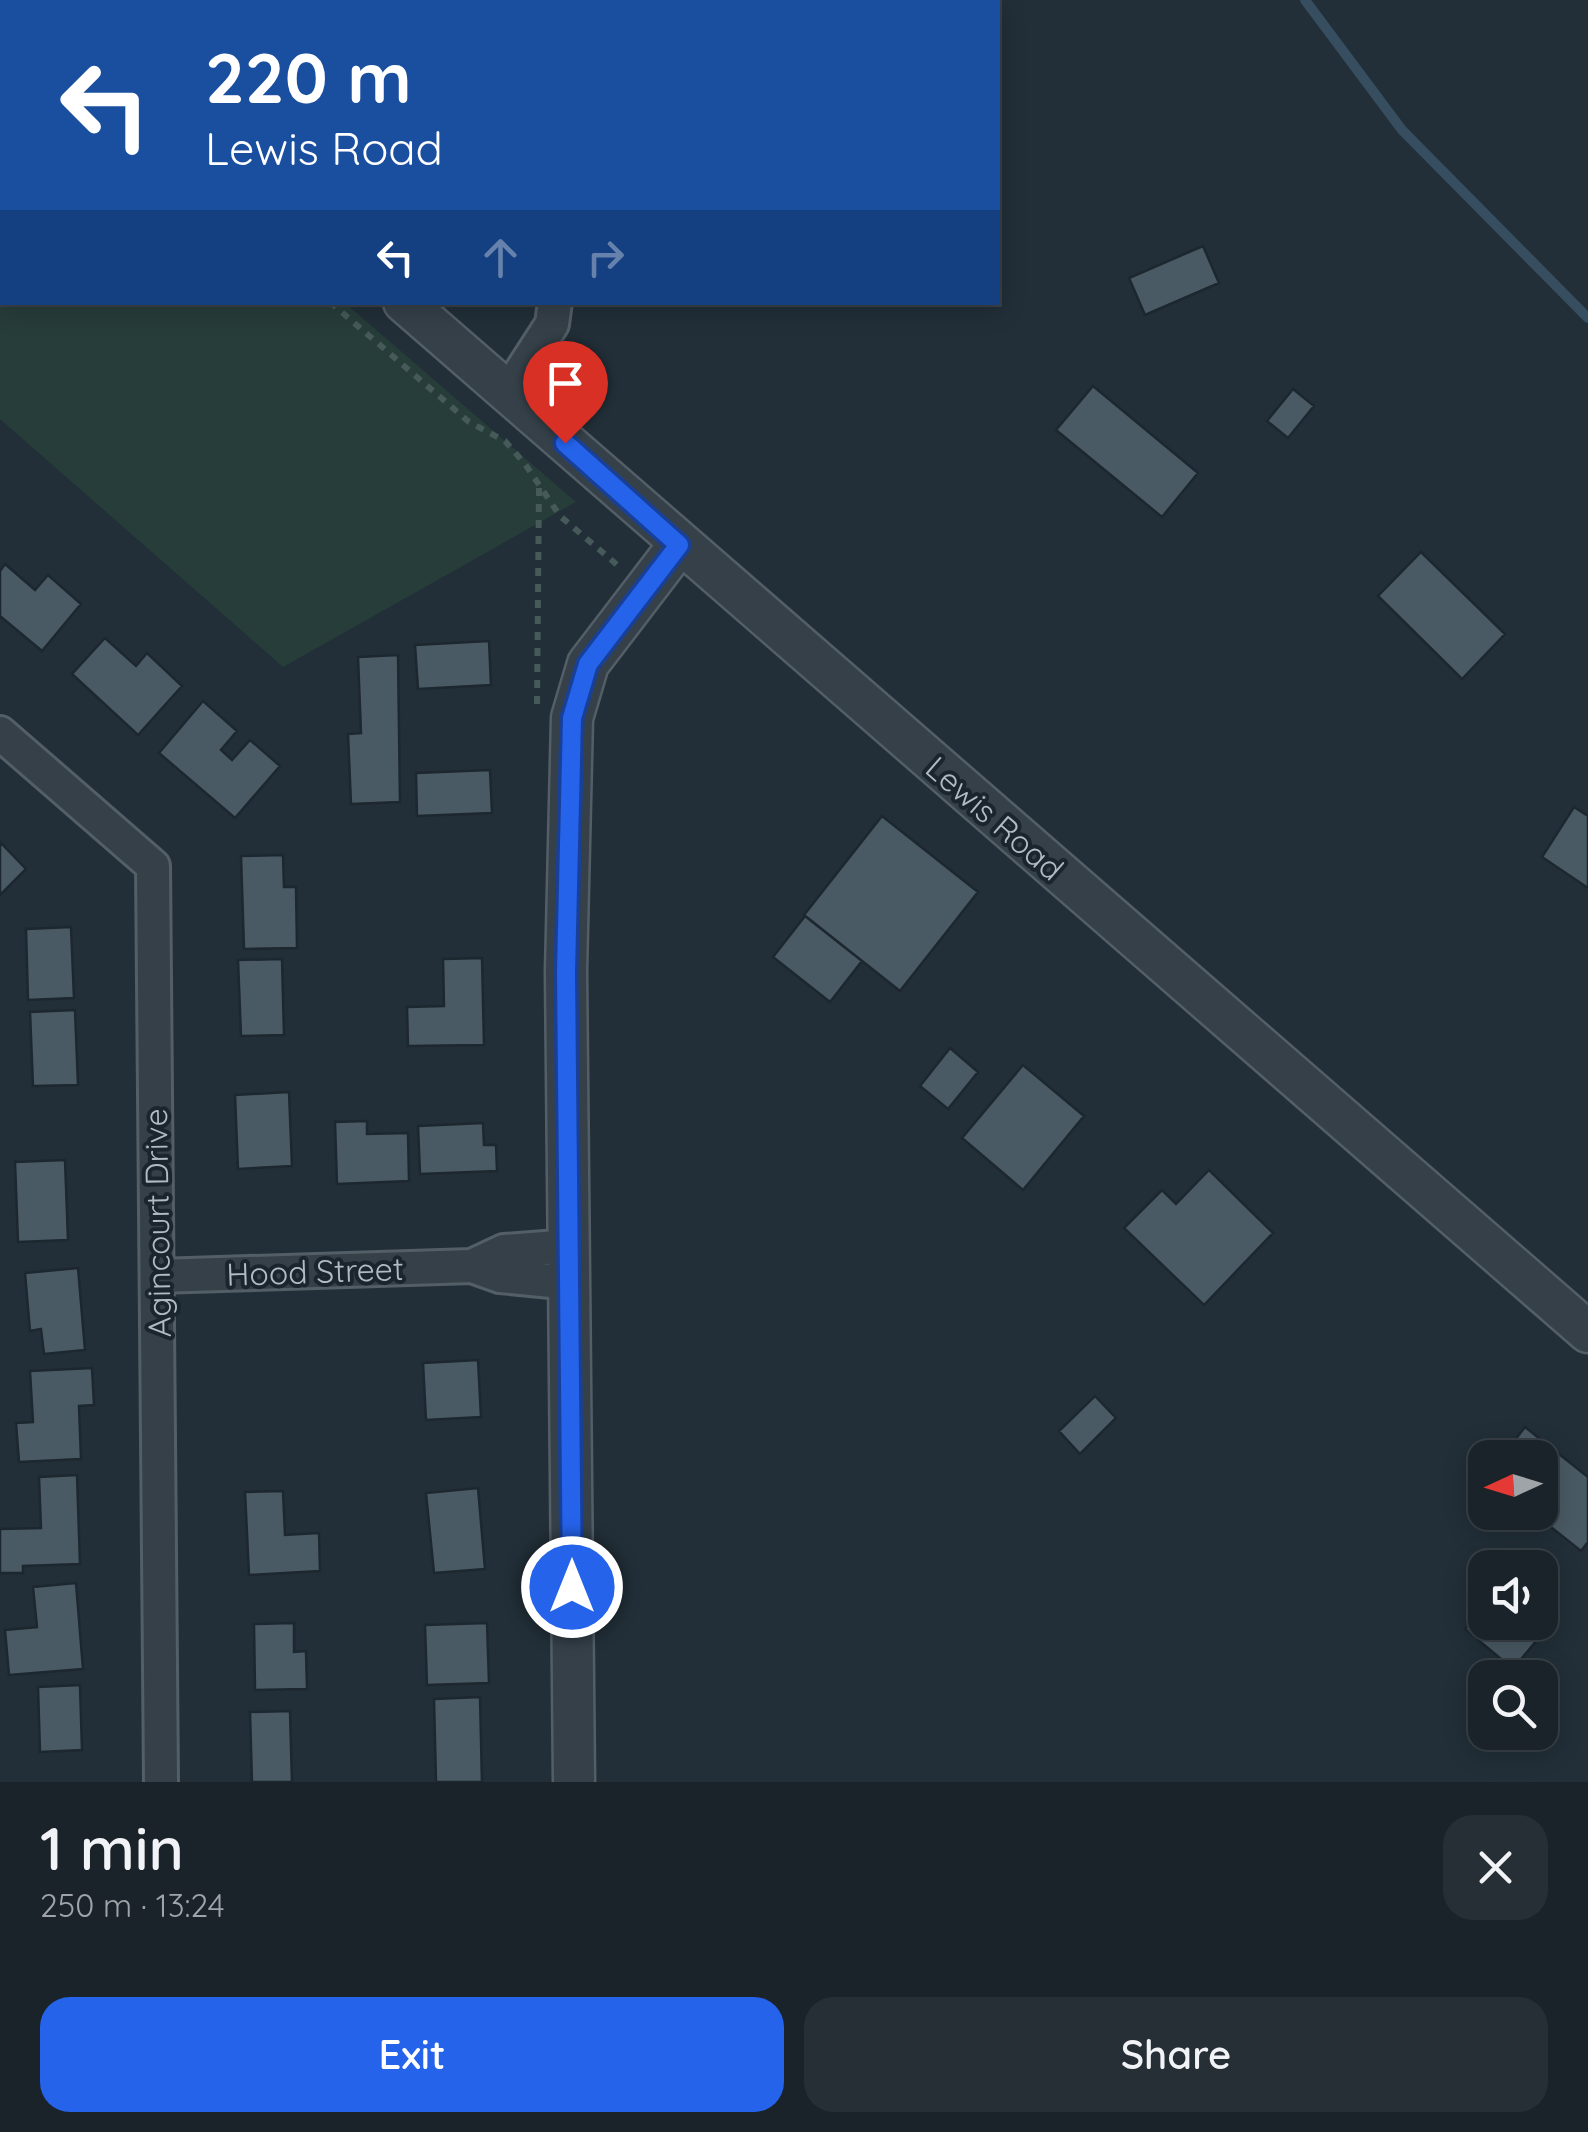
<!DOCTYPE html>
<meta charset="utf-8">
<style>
:root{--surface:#1a232a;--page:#272f36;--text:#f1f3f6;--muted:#9fa4a8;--line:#384047;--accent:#2563eb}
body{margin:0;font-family:Quicksand,sans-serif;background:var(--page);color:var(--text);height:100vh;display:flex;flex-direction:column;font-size:38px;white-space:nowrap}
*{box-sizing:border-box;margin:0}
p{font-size:32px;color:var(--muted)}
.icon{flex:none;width:55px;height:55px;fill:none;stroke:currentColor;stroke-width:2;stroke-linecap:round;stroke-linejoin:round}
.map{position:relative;height:1782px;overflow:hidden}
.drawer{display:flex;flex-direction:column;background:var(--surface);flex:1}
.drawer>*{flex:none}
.top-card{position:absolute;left:0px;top:0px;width:1000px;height:305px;box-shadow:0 5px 25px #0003,0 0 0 2px var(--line);background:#1a4fa0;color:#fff;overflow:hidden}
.needle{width:65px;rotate:266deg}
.fabs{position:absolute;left:1468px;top:1440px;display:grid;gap:20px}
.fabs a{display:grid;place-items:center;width:90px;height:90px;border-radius:20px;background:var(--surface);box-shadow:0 5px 25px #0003,0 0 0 2px var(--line);font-size:50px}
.pin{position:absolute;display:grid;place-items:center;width:85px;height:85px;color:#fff;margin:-102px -42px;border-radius:50% 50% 50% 0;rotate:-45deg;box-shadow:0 0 10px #0007}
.pin .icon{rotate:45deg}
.me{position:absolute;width:110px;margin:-55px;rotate:0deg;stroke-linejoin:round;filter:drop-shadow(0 0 8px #0008)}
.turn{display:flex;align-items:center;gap:35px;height:210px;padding:0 40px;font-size:45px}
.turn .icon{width:130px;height:130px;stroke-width:2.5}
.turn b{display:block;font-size:70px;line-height:85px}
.lanes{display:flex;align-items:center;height:95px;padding:0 40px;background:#0003;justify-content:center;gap:50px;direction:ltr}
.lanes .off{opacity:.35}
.round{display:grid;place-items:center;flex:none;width:105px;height:105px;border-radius:30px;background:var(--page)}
.head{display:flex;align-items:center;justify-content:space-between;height:170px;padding:0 40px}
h1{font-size:60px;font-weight:600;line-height:75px}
.action{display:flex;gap:20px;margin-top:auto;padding:20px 40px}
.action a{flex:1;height:115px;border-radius:30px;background:var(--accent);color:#fff;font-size:40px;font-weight:600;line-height:115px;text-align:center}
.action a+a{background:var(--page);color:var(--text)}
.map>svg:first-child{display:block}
</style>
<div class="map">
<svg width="1588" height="1782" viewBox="0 0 1588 1782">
<rect width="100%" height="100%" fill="#222f38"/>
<path fill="#273d3a" d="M 0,5 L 2,302 L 345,303 L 576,502 L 283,667 L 0,419 Z"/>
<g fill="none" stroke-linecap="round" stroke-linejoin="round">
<path stroke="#364e5f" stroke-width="10" d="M 1305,0 L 1402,130 L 1588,318"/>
</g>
<path fill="#4a5a64" stroke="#1d272f" stroke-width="2.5" d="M 1203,246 L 1219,283 L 1145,315 L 1129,278 Z
M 1093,386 L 1198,473 L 1162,517 L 1056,430 Z
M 1293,389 L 1314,406 L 1288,438 L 1267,421 Z
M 1421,552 L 1505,634 L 1462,679 L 1378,596 Z
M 5,564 L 35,590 L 48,575 L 81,604 L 42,651 L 0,616 L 0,571 Z
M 105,638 L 136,666 L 147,653 L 182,686 L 138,735 L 72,674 Z
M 489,641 L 491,685 L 418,689 L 415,645 Z
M 398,655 L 400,802 L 351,804 L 348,734 L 361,733 L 358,657 Z
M 203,701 L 237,731 L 221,750 L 232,760 L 250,740 L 280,766 L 235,818 L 159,753 Z
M 490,770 L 492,813 L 417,816 L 416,773 Z
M 1574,807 L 1588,816 L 1588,888 L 1542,857 Z
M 882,816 L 978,892 L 900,991 L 804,915 Z
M 0,842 L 26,869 L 0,895 Z
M 283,855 L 284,887 L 296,887 L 297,948 L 244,949 L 241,856 Z
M 805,916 L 862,961 L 830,1002 L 773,957 Z
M 71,927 L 74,998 L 28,1000 L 26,929 Z
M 482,958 L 484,1045 L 408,1046 L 407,1007 L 444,1006 L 443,959 Z
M 282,959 L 284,1035 L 241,1036 L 238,960 Z
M 75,1010 L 78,1085 L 33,1086 L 30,1012 Z
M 950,1048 L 978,1072 L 948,1109 L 920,1086 Z
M 1023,1065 L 1084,1116 L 1023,1190 L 962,1138 Z
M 289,1092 L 292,1166 L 238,1169 L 235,1095 Z
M 367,1121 L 367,1134 L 408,1133 L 409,1181 L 337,1184 L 335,1122 Z
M 483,1123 L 484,1145 L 496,1145 L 497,1171 L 420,1174 L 418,1126 Z
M 65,1160 L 68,1240 L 18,1242 L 15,1162 Z
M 1209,1170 L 1273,1233 L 1204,1305 L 1124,1228 L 1162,1190 L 1176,1204 Z
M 78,1268 L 85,1350 L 44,1354 L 41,1329 L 30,1331 L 25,1273 Z
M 478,1360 L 481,1417 L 426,1420 L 423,1363 Z
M 92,1368 L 94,1405 L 79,1406 L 81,1459 L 19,1462 L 16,1423 L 33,1422 L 30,1371 Z
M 1095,1396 L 1116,1418 L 1080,1454 L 1059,1431 Z
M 1525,1427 L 1588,1477 L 1588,1542 L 1581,1551 L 1532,1512 L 1540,1512 L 1540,1458 L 1501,1458 Z
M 77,1475 L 80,1564 L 23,1566 L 23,1573 L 0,1573 L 0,1529 L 41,1528 L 39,1477 Z
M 478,1488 L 485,1569 L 434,1573 L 426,1493 Z
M 283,1491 L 285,1535 L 319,1533 L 320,1571 L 249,1575 L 245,1492 Z
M 76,1583 L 83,1669 L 9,1675 L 5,1630 L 37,1627 L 33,1587 Z
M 1540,1603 L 1556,1617 L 1513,1669 L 1465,1629 L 1485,1605 L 1485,1622 L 1540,1622 Z
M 294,1623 L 294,1652 L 306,1651 L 307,1689 L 255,1690 L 254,1624 Z
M 487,1623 L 489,1683 L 427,1685 L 425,1625 Z
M 80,1685 L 82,1750 L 40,1752 L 38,1687 Z
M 480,1697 L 482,1782 L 436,1782 L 434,1699 Z
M 290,1711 L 292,1782 L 252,1782 L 250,1712 Z"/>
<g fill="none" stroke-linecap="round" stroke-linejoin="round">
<defs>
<path id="minor" d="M 558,0 L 558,2
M 508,392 L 552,324 L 555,302
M 0,733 L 153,866 L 161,1782
M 472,1266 L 504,1251 L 571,1246
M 158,1276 L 472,1266 L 500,1276 L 571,1283"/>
<path id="tertiary" d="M 50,0 L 53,2
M 404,302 L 1588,1332
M 574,1782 L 566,971 L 572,718 L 588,664 L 679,545"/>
</defs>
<use href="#minor" stroke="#535e66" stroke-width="38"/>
<use href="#tertiary" stroke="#535e66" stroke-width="45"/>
<path stroke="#455a59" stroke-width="6" stroke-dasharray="8 8" stroke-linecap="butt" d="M 0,19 L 2,21
M 330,302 L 469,422 L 505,441 L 525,464 L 560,516 L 622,569
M 537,704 L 539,486"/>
<use href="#minor" stroke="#354049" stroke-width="32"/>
<use href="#tertiary" stroke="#354049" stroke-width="40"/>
</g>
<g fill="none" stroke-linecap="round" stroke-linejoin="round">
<defs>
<path id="route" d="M 565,443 L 679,545 L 588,664 L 572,718 L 566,972 L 572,1587"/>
</defs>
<use href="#route" stroke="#184099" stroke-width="25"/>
<use href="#route" stroke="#2563eb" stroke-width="18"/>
</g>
<g text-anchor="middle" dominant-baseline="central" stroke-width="8" stroke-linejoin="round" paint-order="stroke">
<g font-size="32" fill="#b0bcc5" stroke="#1b252d">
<text transform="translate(995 818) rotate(41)">Lewis Road</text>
<text transform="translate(157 1223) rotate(-91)">Agincourt Drive</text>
<text transform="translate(315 1271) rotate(-2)">Hood Street</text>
</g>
</g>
</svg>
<div class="fabs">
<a><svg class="needle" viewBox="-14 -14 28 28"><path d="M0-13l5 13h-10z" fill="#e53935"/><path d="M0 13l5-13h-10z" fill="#9fa4a8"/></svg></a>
<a><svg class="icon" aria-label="sound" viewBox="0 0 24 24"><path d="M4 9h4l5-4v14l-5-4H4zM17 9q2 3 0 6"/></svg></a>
<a><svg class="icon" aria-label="search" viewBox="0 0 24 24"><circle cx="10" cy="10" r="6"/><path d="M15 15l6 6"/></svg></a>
</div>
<div class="pin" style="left:565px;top:443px;background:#d93025"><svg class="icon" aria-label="arrive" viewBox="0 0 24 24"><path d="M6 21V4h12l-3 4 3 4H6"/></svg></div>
<svg class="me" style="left:572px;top:1587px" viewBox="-20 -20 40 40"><circle r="17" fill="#2563eb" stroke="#fff" stroke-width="3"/><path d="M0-11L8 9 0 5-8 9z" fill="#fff"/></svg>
<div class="top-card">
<div class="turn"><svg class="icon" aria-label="left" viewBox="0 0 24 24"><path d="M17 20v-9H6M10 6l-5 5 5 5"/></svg><div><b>220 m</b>Lewis Road</div></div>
<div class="lanes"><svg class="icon" aria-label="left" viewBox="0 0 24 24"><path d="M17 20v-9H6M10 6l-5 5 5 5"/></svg><svg class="icon off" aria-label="ahead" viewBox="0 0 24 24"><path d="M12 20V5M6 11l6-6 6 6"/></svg><svg class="icon off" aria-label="right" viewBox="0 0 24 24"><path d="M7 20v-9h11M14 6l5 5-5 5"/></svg></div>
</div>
</div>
<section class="drawer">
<div class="head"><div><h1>1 min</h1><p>250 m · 13:24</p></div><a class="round"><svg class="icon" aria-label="close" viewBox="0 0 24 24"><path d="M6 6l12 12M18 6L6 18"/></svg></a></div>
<div class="action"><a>Exit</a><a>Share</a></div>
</section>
